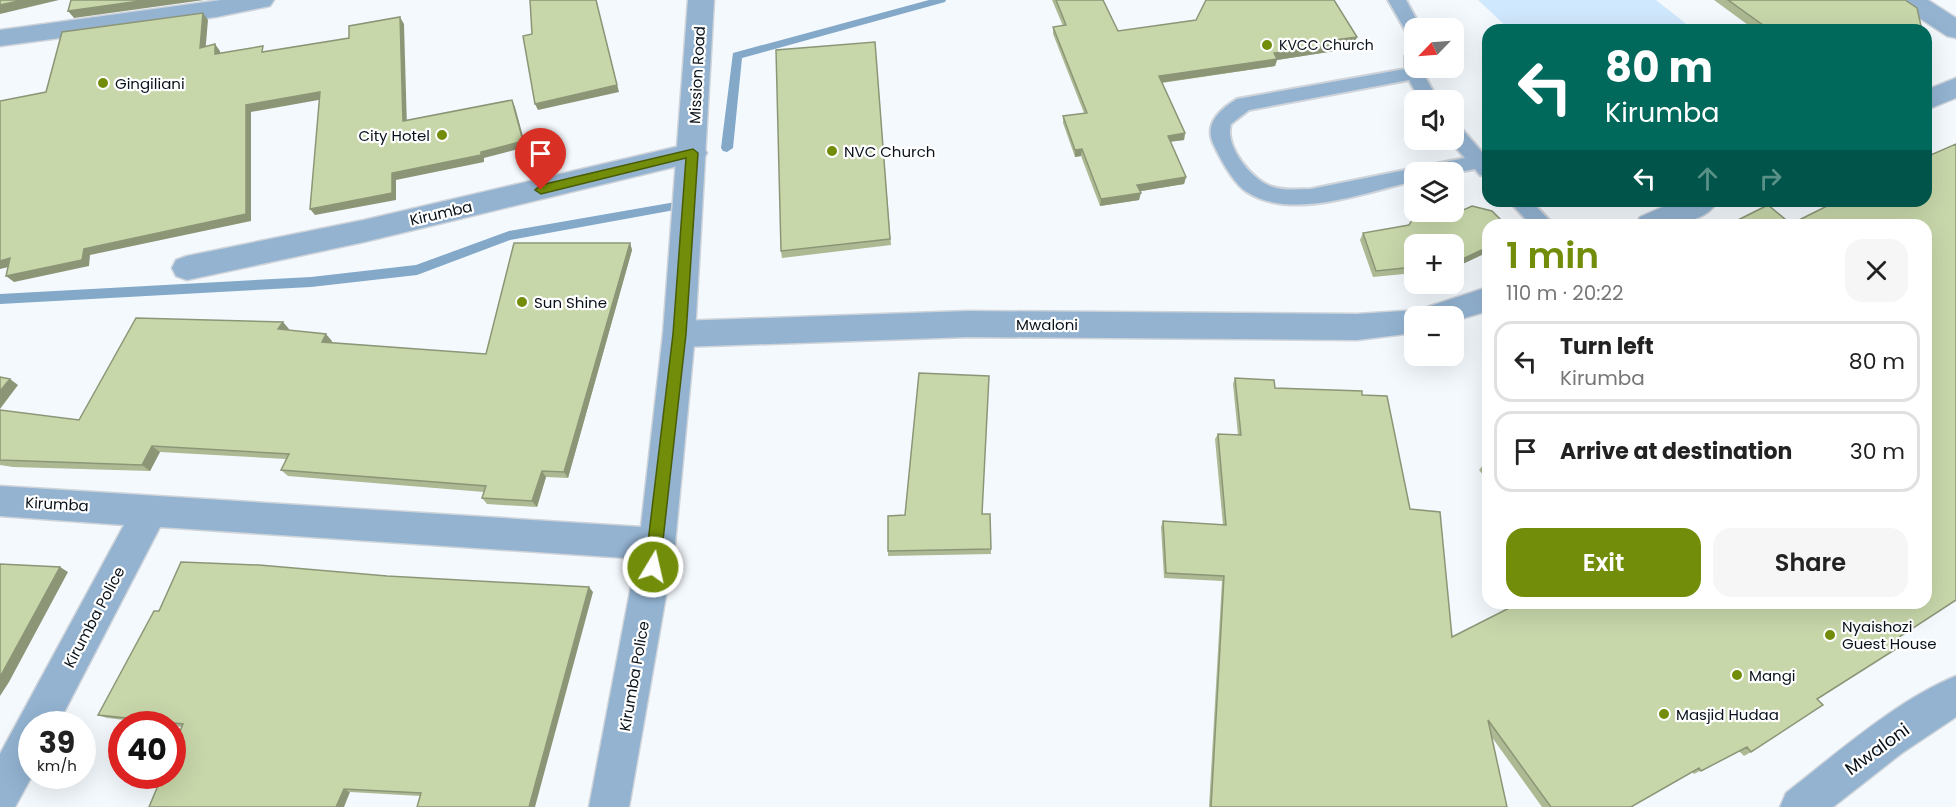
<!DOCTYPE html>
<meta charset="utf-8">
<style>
:root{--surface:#fff;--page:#f6f6f6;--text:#222;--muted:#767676;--line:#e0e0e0;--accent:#718d09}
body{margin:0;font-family:Poppins,sans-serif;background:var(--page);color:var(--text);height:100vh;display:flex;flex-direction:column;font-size:22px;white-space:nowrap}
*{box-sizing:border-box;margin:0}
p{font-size:20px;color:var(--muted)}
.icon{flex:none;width:33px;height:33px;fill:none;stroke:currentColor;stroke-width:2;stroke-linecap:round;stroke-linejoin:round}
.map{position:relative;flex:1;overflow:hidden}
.panel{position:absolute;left:1482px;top:219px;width:450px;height:390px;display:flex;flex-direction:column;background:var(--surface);border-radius:18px;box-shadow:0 6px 24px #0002}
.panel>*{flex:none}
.banner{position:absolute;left:1482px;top:24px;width:450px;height:183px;border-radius:18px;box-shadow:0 6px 24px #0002;background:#00695c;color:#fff;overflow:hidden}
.needle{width:39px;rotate:245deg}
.fabs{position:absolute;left:1404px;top:18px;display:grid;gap:12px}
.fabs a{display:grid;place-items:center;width:60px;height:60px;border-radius:12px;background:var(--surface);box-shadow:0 6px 24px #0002;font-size:30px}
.speed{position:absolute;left:18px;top:711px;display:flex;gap:12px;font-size:30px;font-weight:700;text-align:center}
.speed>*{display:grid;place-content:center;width:78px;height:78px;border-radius:50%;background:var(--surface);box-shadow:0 6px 24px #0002;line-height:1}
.speed small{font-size:15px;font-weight:400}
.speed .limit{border:9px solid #d22;background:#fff;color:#111}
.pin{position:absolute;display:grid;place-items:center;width:51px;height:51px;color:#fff;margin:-62px -26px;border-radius:50% 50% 50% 0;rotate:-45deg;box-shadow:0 0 6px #0007}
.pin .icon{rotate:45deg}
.me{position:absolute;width:66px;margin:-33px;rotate:9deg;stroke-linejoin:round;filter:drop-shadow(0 0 4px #0008)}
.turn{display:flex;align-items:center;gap:21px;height:126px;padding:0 24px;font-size:27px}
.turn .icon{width:78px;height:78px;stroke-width:2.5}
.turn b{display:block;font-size:42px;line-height:51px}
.lanes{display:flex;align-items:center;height:57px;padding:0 24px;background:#0003;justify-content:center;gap:30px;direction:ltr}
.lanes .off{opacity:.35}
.round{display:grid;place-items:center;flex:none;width:63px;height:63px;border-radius:18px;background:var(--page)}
.overview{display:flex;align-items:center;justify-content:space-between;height:102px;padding:0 24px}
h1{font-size:36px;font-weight:600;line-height:45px;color:var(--accent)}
.button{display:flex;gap:12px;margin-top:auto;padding:12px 24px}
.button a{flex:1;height:69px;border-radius:18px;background:var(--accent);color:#fff;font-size:24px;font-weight:600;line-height:69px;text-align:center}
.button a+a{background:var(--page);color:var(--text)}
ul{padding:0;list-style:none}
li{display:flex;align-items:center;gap:18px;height:81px;margin:0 12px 9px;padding:0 12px;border:3px solid var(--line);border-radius:18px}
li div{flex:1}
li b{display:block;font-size:22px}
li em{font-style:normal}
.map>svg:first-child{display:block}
</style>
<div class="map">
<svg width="1956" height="807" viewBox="0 0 1956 807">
<rect width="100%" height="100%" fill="#f4f9fe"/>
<path fill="#d0e8fd" d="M 1478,0 L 1656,0 L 1694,30 L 1510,30 Z"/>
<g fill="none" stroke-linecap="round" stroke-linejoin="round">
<path fill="#83a8c8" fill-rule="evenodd" d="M 929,0 L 946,0 L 945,2 L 742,58 L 733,148 L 727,152 L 723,151 L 721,148 L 733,53 Z
M 687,200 L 691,201 L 693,204 L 691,207 L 510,240 L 417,275 L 311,287 L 0,304 L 0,294 L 311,277 L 416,265 L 509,231 Z"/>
<defs>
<path id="service" d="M 1388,0 L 1406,0 L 1421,28 L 1414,28 L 1414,37 L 1408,35 Z
M 1414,50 L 1414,68 L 1423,68 L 1423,73 L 1438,100 L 1420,100 L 1409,80 L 1249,110 L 1231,124 C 1224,146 1252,181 1273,187 C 1285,191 1298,189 1311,189 L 1465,158 L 1449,140 L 1454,140 L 1454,126 L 1461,128 L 1488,159 L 1488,177 L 1480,175 L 1475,169 L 1454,173 L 1414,172 L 1414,181 C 1366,192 1292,221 1247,192 C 1233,183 1220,158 1213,143 C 1204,123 1222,108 1237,99 L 1405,69 L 1405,56 Z
M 1509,201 L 1531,201 L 1554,225 L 1531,225 Z"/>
<path id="minor" d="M 221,0 L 274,0 L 270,6 L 216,17 L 0,46 L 0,30 Z
M 1897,0 L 1928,0 L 1956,18 L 1956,38 L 1947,36 L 1901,6 Z
M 1956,78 L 1956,98 L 1926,110 L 1926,90 Z
M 693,143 L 703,146 L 707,153 L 703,160 L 364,242 L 187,280 L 176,276 L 172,268 L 176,260 L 187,256 L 364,220 Z
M 1676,201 L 1718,201 C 1703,227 1661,225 1635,225 L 1640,217 Z
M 1488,287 L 1488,311 L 1454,321 L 1454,316 L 1414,316 L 1414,333 L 1357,340 L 968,337 L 679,347 L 668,343 L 663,334 L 668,325 L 679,321 L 968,311 L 1357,314 L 1418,310 Z
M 0,486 L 657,528 L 670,533 L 675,544 L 670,555 L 657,560 L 160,527 L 58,724 L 32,724 L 32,776 L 15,807 L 0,807 L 0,754 L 124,525 L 0,516 Z
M 1956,676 L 1956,717 L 1902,753 L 1833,807 L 1780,807 L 1786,793 C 1836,754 1897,700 1956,676 Z"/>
<path id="tertiary" d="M 688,0 L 714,0 L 695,334 L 675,544 L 629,807 L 589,807 L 639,544 L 663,334 Z"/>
</defs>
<use href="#service" stroke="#ced4da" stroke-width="4"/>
<use href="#minor" stroke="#ced4da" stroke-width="3"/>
<use href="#tertiary" stroke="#ced4da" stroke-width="3"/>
<use href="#service" fill="#93b3d1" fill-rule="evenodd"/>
<use href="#minor" fill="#93b3d1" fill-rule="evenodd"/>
<use href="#tertiary" fill="#93b3d1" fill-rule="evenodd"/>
</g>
<path fill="#acb992" d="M 1052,0 L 1103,0 L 1118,31 L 1357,37 L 1354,44 L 1336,46 L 1335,51 L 1277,60 L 1275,66 L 1162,83 L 1185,133 L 1184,140 L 1170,142 L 1186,177 L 1184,184 L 1140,191 L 1139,200 L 1100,206 L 1081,156 L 1075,157 L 1063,123 L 1063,116 L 1084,113 L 1053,34 L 1053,27 L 1063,26 Z
M 1714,0 L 1905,0 L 1922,30 L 1755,30 Z
M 875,42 L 891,245 L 782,258 L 781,251 Z
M 1472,206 L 1492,211 L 1506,225 L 1488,225 L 1488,252 L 1454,268 L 1454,244 L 1414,244 L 1414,273 L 1373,277 L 1360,240 L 1363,233 L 1409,225 L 1412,220 L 1427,217 L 1439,221 Z
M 630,243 L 632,250 L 568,478 L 546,477 L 537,507 L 487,504 L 482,498 L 484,492 L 288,476 L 281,470 L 286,459 L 160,452 L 150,471 L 13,467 L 0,465 L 0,410 L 79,420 L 289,329 L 288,330 L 332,341 L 331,343 L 486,354 Z
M 1235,378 L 1275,388 L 1362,395 L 1410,509 L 1452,637 L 1893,641 L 1817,699 L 1751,752 L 1744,756 L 1739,751 L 1694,774 L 1692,772 L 1631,807 L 1542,807 L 1491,736 L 1507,807 L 1209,807 L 1222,581 L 1164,578 L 1161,527 L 1163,521 L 1223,525 L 1215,439 L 1218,434 L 1238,435 L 1233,384 Z
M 1488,462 L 1488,481 L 1479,470 L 1483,465 Z
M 982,514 L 990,514 L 991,554 L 888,556 L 888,551 Z
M 387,576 L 593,592 L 420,796 L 350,792 L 182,727 L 172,726 L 172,724 L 160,724 L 107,718 L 98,715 L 159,611 Z"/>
<path fill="#8c9677" d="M 23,0 L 59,0 L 0,14 L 0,5 Z
M 147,0 L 204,0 L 74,18 L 68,11 Z
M 596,0 L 619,92 L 538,110 L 535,104 Z
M 203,13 L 208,20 L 205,55 L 200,48 Z
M 400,17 L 404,24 L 407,128 L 403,121 Z
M 1357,37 L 1354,44 L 1336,46 L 1335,51 L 1277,60 L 1275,66 L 1158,83 L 1159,76 L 1274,53 L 1334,40 Z
M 215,44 L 220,51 L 220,61 L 215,54 Z
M 320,92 L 324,99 L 251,112 L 251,221 L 90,255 L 89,266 L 14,282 L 6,276 L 84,249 L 246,105 Z
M 512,100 L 515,107 L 526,147 L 484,158 L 484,162 L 396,180 L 396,200 L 315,215 L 310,209 L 392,173 Z
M 1185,133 L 1184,140 L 1166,142 L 1168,136 Z
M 1082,149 L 1081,156 L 1075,157 L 1075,150 Z
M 1186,177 L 1184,184 L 1136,192 L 1137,185 Z
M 1141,193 L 1139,200 L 1100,206 L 1101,199 Z
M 630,243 L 632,250 L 568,478 L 564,472 Z
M 1488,247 L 1488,252 L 1454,268 L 1454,263 Z
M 10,258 L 17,265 L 0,269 L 0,261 Z
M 283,322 L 289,329 L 284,336 L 278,329 Z
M 326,334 L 332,341 L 328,349 L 322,342 Z
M 10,379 L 18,385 L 0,409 L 0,391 Z
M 152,446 L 160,452 L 150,471 L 142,465 Z
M 542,471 L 546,477 L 537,507 L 532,501 Z
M 60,567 L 68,572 L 9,682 L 0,696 L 0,677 Z
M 589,587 L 593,592 L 535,807 L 529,807 Z
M 344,789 L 350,792 L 344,807 L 336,807 Z"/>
<path fill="#c8d7aa" stroke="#8c9677" stroke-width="1.5" d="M 0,0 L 23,0 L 0,5 Z
M 71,0 L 147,0 L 68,11 Z
M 530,0 L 596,0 L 617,85 L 535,104 L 523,36 L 532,34 Z
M 1056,0 L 1103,0 L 1118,31 L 1196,20 L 1206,0 L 1334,0 L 1357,37 L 1334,40 L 1337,44 L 1274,53 L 1277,59 L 1159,76 L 1185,133 L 1168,136 L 1186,177 L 1137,185 L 1141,193 L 1101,199 L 1082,149 L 1075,150 L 1063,116 L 1087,113 L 1053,27 L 1066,25 Z
M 1728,0 L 1905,0 L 1917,8 L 1922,30 L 1792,30 L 1791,29 L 1789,30 L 1770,30 Z
M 203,13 L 200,48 L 215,44 L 215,54 L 263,46 L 262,52 L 349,38 L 349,26 L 400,17 L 403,121 L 512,100 L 523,141 L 481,152 L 481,155 L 392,173 L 392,193 L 310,209 L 320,92 L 246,105 L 246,214 L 84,249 L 82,260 L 6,276 L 10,258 L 0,261 L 0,101 L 46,92 L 62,32 Z
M 875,42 L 890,239 L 781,251 L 776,50 Z
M 1956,144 L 1956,600 L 1893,641 L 1899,647 L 1817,699 L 1823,705 L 1751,752 L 1747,747 L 1701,771 L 1699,768 L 1631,807 L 1551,807 L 1488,720 L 1507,807 L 1211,807 L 1224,576 L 1166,573 L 1163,521 L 1226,525 L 1218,434 L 1241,435 L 1235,378 L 1274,380 L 1275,388 L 1362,391 L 1362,395 L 1387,396 L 1410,509 L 1440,512 L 1452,637 L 1519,603 L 1926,603 L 1926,225 L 1728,225 L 1768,205 L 1791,224 L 1837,201 L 1926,201 L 1926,157 Z
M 1472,206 L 1492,211 L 1506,225 L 1488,225 L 1488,247 L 1454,263 L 1454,244 L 1414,244 L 1414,267 L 1376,271 L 1363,233 L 1409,225 L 1412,220 L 1427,217 L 1439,221 Z
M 514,243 L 630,243 L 564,472 L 542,471 L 532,501 L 482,498 L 486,486 L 281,470 L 289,454 L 152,446 L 142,465 L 0,460 L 0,410 L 79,420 L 136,318 L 283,322 L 278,329 L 326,334 L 322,342 L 486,354 Z
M 919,373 L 989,376 L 982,514 L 990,514 L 991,549 L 888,551 L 888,516 L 905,515 Z
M 0,377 L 10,379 L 0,391 Z
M 1488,462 L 1488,470 L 1483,465 Z
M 181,562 L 259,565 L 387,576 L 589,587 L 529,807 L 417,807 L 421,793 L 344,789 L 336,807 L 149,807 L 162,776 L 172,776 L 172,750 L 183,724 L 98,715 L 154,611 L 159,611 Z
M 0,564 L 60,567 L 0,677 Z"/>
<path fill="#718d09" stroke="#495c06" stroke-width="1.5" d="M 693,149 L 698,153 L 686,334 L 660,567 L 658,572 L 653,574 L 648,572 L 645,567 L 673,334 L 686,158 L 541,194 L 535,190 L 541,185 Z"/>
<g fill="#718d09" stroke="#fff" stroke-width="2">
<circle cx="1267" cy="45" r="6"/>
<circle cx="103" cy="83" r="6"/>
<circle cx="442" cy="135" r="6"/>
<circle cx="832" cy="151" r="6"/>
<circle cx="522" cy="302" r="6"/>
<circle cx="1830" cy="635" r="6"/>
<circle cx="1737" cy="675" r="6"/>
<circle cx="1664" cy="714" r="6"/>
</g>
<g text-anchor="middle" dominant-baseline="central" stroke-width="4.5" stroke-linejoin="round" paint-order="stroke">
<g font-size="14" fill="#09121a" stroke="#fff" text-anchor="start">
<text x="1279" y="45">KVCC Church</text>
</g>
<g font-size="15" fill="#09121a" stroke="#fff">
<text transform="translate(697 75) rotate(-87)">Mission Road</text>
<text transform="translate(441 213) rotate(-13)">Kirumba</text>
<text x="1047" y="324">Mwaloni</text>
<text transform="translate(57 504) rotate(3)">Kirumba</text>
<text transform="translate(94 617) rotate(-62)">Kirumba Police</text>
<text transform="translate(634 676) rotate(-80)">Kirumba Police</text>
</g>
<g font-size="15" fill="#09121a" stroke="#fff" text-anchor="start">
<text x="115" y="83">Gingiliani</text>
<text x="430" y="135" text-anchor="end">City Hotel</text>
<text x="844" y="151">NVC Church</text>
<text x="534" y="302">Sun Shine</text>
<text x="1842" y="626">Nyaishozi<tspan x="1842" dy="17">Guest House</tspan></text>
<text x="1749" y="675">Mangi</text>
<text x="1676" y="714">Masjid Hudaa</text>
</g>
<g font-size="18" fill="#09121a" stroke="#fff">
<text transform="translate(1877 749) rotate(-36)">Mwaloni</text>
</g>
</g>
</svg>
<div class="fabs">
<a><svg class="needle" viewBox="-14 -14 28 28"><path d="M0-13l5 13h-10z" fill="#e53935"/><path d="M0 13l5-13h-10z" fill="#767676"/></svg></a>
<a><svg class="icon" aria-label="sound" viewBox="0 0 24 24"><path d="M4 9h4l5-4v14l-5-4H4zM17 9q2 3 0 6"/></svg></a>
<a><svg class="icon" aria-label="layers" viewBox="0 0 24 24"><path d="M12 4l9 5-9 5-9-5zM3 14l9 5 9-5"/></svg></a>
<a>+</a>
<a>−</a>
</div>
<div class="speed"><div>39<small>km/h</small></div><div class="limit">40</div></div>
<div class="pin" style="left:541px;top:190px;background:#d93025"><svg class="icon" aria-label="arrive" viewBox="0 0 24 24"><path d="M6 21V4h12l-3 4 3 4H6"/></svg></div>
<svg class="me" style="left:653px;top:567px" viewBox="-20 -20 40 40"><circle r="17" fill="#718d09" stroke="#fff" stroke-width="3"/><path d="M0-11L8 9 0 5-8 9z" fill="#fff"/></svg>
<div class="banner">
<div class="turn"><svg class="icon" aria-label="left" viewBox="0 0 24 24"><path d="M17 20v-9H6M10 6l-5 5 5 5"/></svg><div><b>80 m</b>Kirumba</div></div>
<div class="lanes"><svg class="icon" aria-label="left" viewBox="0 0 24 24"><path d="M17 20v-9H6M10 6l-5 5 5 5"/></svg><svg class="icon off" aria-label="ahead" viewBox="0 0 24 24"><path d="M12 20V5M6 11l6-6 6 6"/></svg><svg class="icon off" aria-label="right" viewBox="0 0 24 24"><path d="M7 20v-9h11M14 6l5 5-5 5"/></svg></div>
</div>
<section class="panel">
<div class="overview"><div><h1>1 min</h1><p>110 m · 20:22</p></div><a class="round"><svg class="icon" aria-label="close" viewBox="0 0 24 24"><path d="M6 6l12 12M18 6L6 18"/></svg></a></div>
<ul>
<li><svg class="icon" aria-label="left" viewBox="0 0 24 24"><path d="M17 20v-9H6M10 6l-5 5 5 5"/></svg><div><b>Turn left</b><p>Kirumba</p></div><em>80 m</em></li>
<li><svg class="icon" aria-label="arrive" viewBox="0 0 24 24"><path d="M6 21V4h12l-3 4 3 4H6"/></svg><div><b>Arrive at destination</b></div><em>30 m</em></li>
</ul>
<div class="button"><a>Exit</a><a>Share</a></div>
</section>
</div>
